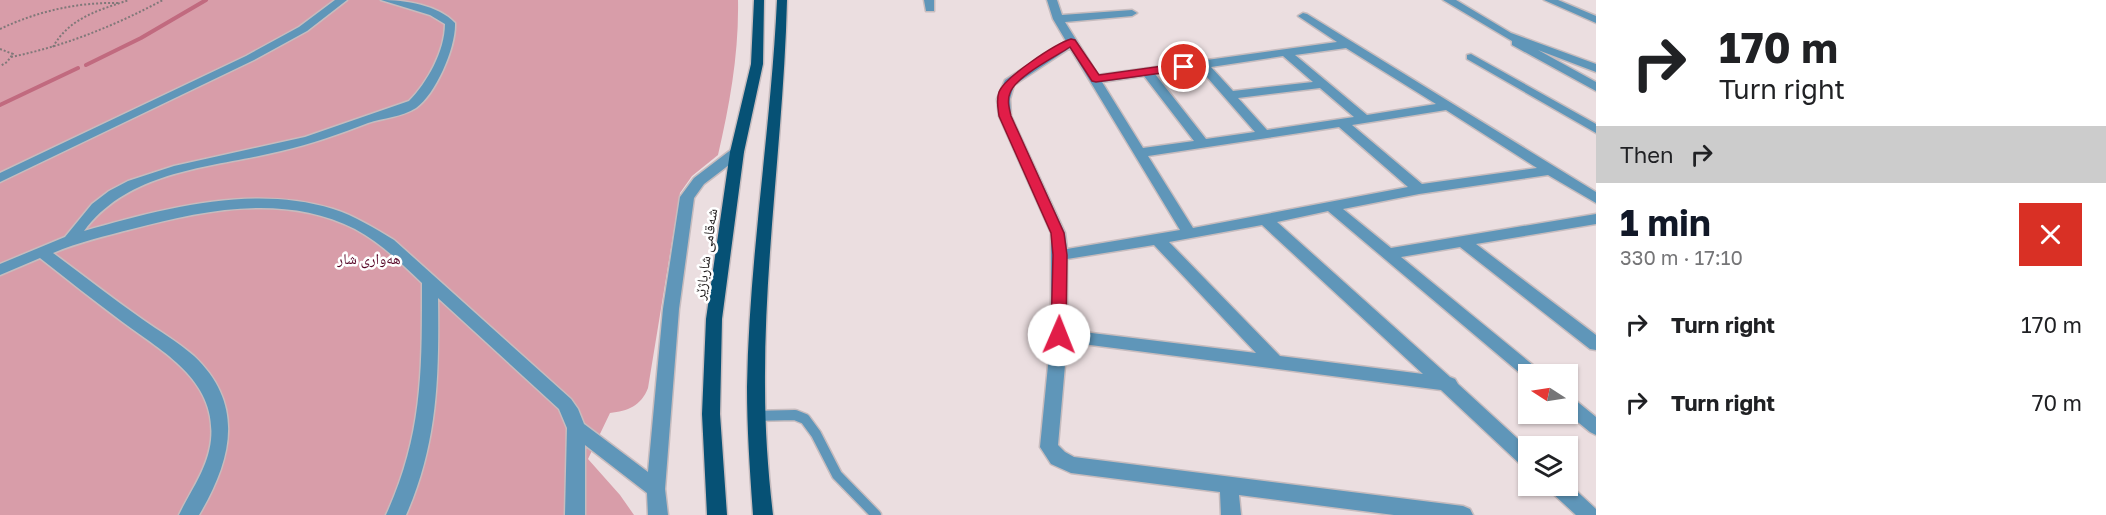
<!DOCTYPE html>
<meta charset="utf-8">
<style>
:root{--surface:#fff;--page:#f6f6f6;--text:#202124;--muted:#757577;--accent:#111827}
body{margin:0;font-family:"Golos Text","Noto Naskh Arabic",sans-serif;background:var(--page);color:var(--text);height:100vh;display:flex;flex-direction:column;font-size:22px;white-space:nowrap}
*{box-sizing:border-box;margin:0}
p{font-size:20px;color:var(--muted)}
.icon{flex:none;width:33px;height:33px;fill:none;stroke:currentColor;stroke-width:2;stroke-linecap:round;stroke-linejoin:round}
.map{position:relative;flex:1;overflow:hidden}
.details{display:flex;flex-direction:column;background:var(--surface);width:510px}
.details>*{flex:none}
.top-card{background:#fff;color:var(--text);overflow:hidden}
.needle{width:39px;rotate:282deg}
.buttons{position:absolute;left:1518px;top:364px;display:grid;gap:12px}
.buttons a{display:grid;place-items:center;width:60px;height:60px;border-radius:0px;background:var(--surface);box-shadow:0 2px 4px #0004;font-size:30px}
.pin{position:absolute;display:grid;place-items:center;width:51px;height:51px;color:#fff;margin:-26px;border:3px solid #fff;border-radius:50%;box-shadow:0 2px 6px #0007}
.me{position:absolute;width:66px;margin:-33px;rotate:1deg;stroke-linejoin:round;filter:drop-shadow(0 0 4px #0008)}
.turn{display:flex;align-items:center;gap:21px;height:126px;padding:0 24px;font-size:27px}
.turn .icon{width:78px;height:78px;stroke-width:2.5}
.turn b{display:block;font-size:42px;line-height:51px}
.then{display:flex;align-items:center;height:57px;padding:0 24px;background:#0003;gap:12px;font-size:22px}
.round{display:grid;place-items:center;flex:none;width:63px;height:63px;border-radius:0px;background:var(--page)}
.summary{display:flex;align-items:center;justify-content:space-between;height:102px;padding:0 24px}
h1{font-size:36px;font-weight:700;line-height:45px;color:var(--accent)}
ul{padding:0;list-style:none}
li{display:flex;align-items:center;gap:18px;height:78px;padding:0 24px}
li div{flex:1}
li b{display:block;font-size:22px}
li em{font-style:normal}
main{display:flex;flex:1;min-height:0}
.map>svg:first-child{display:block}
</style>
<main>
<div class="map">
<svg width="1596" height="515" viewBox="0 0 1596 515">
<rect width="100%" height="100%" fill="#ebdee0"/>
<path fill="#d89da9" d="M 0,0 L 738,0 C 739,53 730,103 718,155 L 692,176 L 680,193 L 648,388 C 641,406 628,411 610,413 L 588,459 L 620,495 L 634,515 L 0,515 Z"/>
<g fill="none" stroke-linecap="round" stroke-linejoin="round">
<path stroke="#c16a7f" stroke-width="4" d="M 86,65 L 141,38 L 206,0
M 0,105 L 78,68"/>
<defs>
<path id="service" d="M 755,416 L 795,415 L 805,419 L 816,434 L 837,475 L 876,515"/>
<path id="minor" d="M 381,0 C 405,0 438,5 455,23 C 456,47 436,94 416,108 C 402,117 383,118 368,123 C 340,134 311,144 281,151 C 213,168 130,169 84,231 C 163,209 251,184 333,209 C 355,216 374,228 394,240 L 571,399 L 578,409 L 584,424 L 648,472 L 663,309 L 680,197 L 694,178 L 732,149 L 742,149 L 744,152 L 742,155 L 704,184 L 694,198 L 679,309 L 665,489 L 668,515 L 648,515 L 647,493 L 585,445 L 585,515 L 565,515 L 567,428 L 559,409 L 438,298 C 439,375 438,443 406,515 L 386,515 C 423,435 422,369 422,283 C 401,263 381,243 355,229 C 285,193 204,210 132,229 C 105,236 79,242 53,253 C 83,275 112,298 142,319 C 159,331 178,342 194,356 C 246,405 231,461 199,515 L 179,515 C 191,490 208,468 211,440 C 217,379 161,351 120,320 C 93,300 67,279 40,258 L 0,275 L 0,264 L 65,237 L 92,204 L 109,191 L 128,181 L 174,166 L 305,137 L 409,101 C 427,83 445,51 445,24 L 430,15 Z
M 924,0 L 934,0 L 934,11 L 926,11 Z
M 1047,0 L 1057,0 L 1062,15 L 1132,10 L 1137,13 L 1132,16 L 1065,22 L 1098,75 L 1337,42 L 1298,16 L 1303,13 L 1307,14 L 1596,192 L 1596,203 L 1548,175 L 1419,194 L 1343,209 L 1391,248 L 1596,214 L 1596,224 L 1476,244 L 1596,335 L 1596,350 L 1590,349 L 1460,247 L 1401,257 L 1539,370 L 1542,375 L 1528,375 L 1528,380 L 1328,211 L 1277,222 L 1450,377 L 1455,379 L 1458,384 L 1528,448 L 1528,467 L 1521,465 L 1441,390 L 1067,342 L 1058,445 L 1065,452 L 1074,457 L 1463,506 L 1470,509 L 1473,515 L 1394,515 L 1239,495 L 1241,515 L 1221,515 L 1220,492 L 1071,473 L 1051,464 L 1040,447 L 1051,335 L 1051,233 L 999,116 L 997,99 L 1005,80 L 1066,41 L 1053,19 ZM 1070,48 L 1180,230 L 1067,249 L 1065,233 L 1011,116 L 1010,99 L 1014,85 ZM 1346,48 L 1436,104 L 1367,115 L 1295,55 ZM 1283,56 L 1313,82 L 1233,91 L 1211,67 ZM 1199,68 L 1255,132 L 1206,139 L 1155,74 ZM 1144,76 L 1194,141 L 1143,148 L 1102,82 ZM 1320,88 L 1354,117 L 1267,130 L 1238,98 ZM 1446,110 L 1537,168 L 1422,184 L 1352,125 ZM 1339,127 L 1408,187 L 1193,228 L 1148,156 ZM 1262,225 L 1423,374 L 1280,356 L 1169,242 ZM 1154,245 L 1256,353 L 1067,330 L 1067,259 Z
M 1443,0 L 1456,0 L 1511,33 L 1596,64 L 1596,72 L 1538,50 L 1596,82 L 1596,91 L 1512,45 L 1512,41 Z
M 1544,0 L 1558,0 L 1596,16 L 1596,23 Z
M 1471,54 L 1596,124 L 1596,133 L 1467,59 L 1467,55 Z
M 1568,397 L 1574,399 L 1596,417 L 1596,435 L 1590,432 L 1568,414 Z
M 1568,483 L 1596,509 L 1596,515 L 1576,515 L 1551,492 L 1549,486 L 1568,486 Z"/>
<path id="tertiary" d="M 335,0 L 347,0 L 307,31 L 254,60 L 0,182 L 0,173 L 246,56 L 299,27 Z"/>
<path id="primary" d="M 754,0 L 764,0 L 763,64 L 744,152 L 722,319 L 720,414 L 727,515 L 707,515 L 702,414 L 706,319 L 730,152 L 751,64 Z
M 777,0 L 787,0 C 784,129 764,258 765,387 C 765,430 768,472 773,515 L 753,515 C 750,472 747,430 747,387 C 749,258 771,129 777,0 Z"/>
</defs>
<use href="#service" stroke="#c7bcbe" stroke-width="13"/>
<use href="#minor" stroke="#c7bcbe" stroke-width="3"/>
<use href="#tertiary" stroke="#c7bcbe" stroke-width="3"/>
<use href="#primary" stroke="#c7bcbe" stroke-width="3"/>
<path stroke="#807879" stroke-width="2" stroke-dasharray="2 2" stroke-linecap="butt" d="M 0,29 C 38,11 78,2 120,3
M 53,47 C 69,18 99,10 129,0
M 0,49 L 13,54 L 7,62 L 0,66
M 11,57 C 65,46 114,26 163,0"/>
<use href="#service" stroke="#5f96b9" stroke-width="10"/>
<use href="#minor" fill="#5f96b9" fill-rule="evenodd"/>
<use href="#tertiary" fill="#5f96b9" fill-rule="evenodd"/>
<use href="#primary" fill="#065175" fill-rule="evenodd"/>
</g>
<path fill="#e11d48" stroke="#92132f" stroke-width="1.5" d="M 1071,39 L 1075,40 L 1099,75 L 1184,63 L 1189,67 L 1184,70 L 1096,82 L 1092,81 L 1070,47 C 1055,57 1016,76 1010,93 C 1007,100 1009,108 1011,116 L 1064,233 L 1067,255 L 1066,335 L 1064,339 L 1053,339 L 1051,335 L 1053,255 L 1051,233 L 999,116 C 998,108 996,100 999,92 C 1005,77 1055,44 1071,39 Z"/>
<g text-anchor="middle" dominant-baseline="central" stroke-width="5" stroke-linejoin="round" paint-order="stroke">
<g font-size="15" fill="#252121" stroke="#fff">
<text transform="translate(705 254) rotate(-82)">شەقامی شارباژێر</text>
</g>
<g font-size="15" fill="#570425" stroke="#fff">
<text x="369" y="258">هەواری شار</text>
</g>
</g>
</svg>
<div class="buttons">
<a><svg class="needle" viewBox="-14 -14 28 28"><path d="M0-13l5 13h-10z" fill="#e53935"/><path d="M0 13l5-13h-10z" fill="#757577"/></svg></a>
<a><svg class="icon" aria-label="layers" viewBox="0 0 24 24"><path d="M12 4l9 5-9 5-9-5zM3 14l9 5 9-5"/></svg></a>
</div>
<div class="pin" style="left:1184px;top:67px;background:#d93025"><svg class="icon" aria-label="arrive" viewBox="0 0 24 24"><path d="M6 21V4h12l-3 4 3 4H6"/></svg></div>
<svg class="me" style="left:1059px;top:335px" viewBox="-20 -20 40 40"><circle r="19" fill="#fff"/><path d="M0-13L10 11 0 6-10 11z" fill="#e11d48"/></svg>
</div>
<section class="details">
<div class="top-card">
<div class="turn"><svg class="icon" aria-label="right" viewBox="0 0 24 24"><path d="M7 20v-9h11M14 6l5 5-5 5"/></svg><div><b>170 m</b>Turn right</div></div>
<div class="then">Then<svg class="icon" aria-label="right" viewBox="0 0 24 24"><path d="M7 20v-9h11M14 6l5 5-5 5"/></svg></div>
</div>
<div class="summary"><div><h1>1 min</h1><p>330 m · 17:10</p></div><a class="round" style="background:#d93025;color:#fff"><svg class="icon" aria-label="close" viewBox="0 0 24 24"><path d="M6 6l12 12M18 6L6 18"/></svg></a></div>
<ul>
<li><svg class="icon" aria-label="right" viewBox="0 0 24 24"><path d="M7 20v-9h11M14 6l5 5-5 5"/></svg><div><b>Turn right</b></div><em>170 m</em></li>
<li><svg class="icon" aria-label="right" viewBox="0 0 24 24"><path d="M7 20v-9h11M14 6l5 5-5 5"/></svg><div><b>Turn right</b></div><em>70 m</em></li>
</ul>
</section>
</main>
